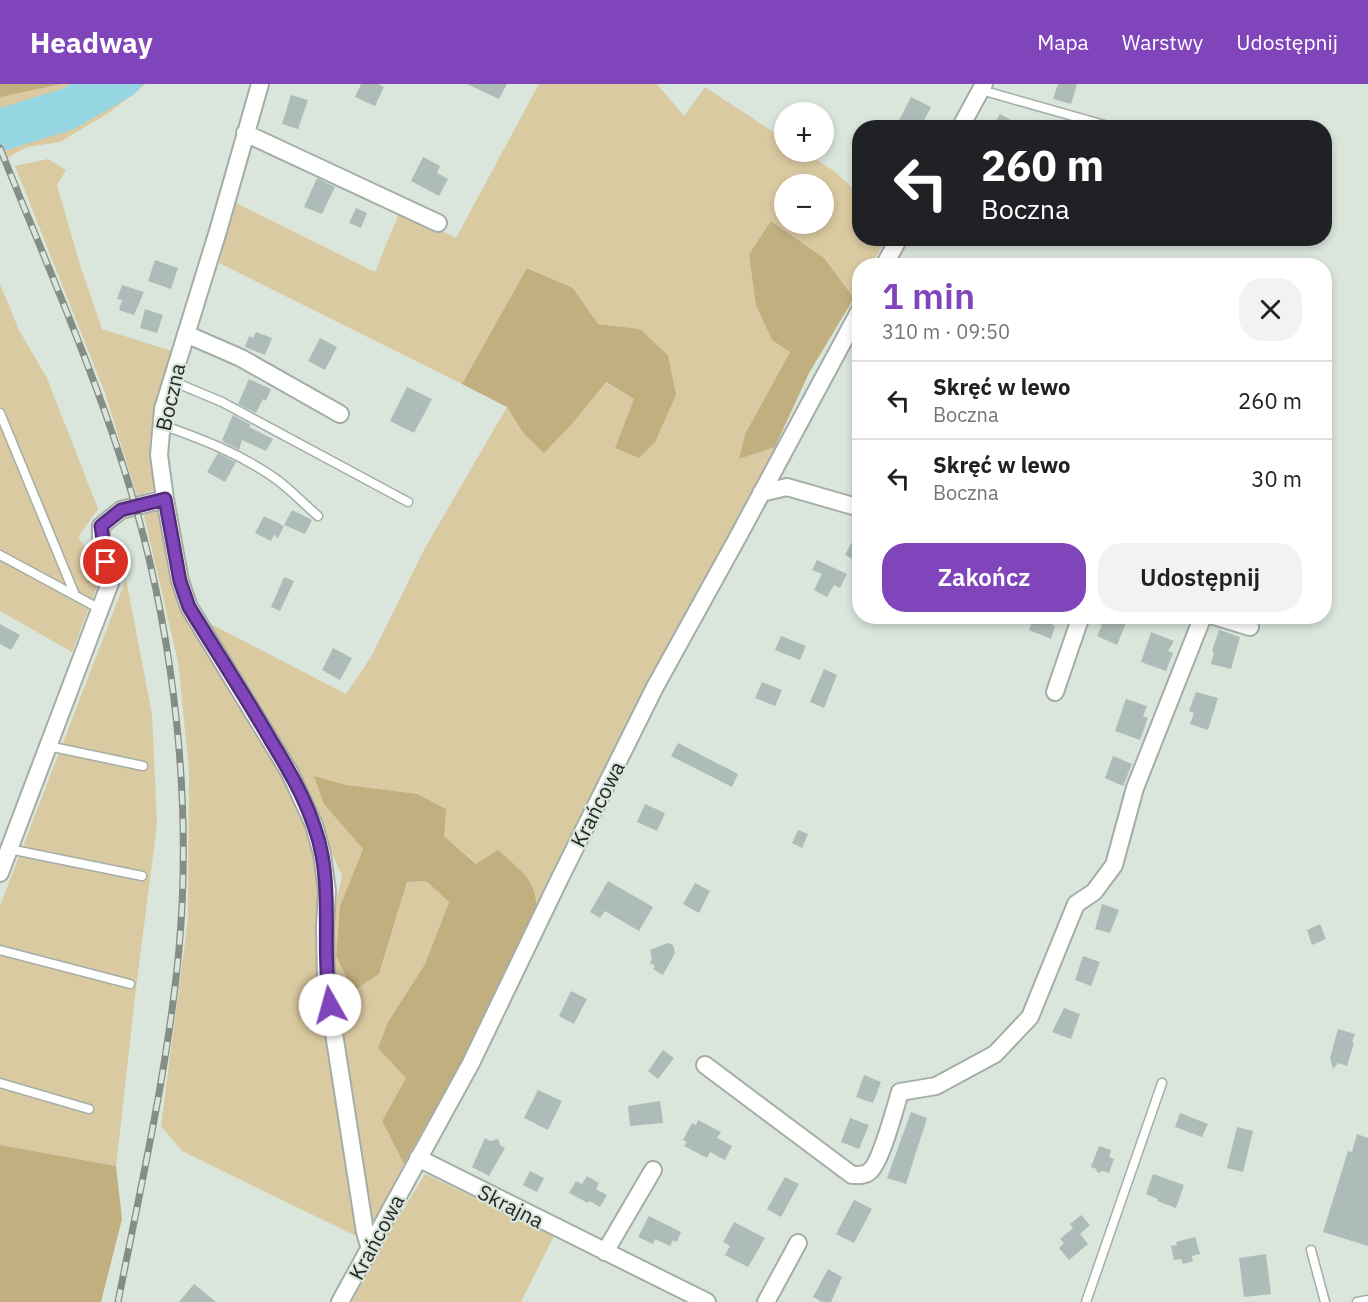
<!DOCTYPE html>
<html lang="pl">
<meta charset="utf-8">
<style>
:root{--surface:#fff;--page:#f2f2f2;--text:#202124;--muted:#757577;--line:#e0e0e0;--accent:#8045bb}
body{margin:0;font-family:"IBM Plex Sans",sans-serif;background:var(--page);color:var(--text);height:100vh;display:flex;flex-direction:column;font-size:22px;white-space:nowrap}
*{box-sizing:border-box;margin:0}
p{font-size:20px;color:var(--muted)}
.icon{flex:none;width:33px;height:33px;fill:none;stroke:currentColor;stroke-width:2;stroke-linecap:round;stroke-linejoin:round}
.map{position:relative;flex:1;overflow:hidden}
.panel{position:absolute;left:852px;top:174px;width:480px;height:366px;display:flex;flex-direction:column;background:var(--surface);border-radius:24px;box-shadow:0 3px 9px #0003}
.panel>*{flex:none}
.hud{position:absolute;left:852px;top:36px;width:480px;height:126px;border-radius:24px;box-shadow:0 3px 9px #0003;background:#202124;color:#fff;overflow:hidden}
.controls{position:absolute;left:774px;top:18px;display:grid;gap:12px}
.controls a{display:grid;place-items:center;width:60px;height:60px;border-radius:50%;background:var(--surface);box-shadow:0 3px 9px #0003;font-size:30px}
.pin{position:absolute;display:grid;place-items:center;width:51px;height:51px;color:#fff;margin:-26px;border:3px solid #fff;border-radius:50%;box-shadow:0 2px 6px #0007}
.me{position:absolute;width:66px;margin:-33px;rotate:353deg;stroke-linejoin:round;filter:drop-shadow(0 0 4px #0008)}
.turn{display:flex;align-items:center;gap:21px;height:126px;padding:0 30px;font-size:27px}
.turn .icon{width:78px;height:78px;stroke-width:2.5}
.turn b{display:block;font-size:42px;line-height:51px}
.round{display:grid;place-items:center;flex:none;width:63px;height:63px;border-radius:24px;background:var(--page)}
.overview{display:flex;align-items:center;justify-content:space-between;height:102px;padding:0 30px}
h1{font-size:36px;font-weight:600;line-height:45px;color:var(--accent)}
.primary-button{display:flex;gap:12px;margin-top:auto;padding:12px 30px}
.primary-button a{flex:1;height:69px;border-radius:24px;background:var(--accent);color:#fff;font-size:24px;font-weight:600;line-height:69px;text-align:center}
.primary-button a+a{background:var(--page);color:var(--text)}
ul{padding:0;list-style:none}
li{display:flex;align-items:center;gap:18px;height:78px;padding:0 30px;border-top:2px solid var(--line)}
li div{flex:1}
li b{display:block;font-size:22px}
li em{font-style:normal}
header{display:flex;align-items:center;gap:36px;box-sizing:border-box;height:84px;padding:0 30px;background:var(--accent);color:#fff}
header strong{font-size:28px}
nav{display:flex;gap:33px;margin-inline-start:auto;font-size:21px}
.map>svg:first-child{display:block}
</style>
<header>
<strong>Headway</strong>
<nav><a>Mapa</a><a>Warstwy</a><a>Udostępnij</a></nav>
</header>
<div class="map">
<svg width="1368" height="1218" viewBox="0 0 1368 1218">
<rect width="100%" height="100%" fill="#dae5dc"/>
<path fill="#dacaa1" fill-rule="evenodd" d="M 0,0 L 146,0 L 110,28 L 60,58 L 27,63 L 0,78 Z
M 539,0 L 657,0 L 684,32 L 705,3 L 784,55 L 784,68 L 804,68 L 834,87 L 859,110 L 860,154 L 886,155 L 871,181 L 860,182 L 859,204 L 854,214 L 824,174 L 771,137 L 749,170 L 790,268 L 745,350 L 739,375 L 775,363 L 763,394 L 536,829 L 444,752 L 346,701 L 315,693 L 325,720 L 363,765 L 340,822 L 336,872 L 353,907 L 379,890 L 407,798 L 426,797 L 449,818 L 425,880 L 388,938 L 406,994 L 382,1037 L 404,1080 L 372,1141 L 332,905 L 331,861 L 337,814 L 342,792 L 289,671 L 207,538 L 346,610 L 371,573 L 425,464 L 507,323 L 523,349 L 572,340 L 605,298 L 634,315 L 616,364 L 668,271 L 640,245 L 598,240 L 573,204 L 528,184 L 462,300 L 219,179 L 234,118 L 375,188 L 400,127 L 456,154 ZM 784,100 L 824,100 L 824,140 L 784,140 Z
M 48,75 L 66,86 L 57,101 L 81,184 L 102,245 L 175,268 L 157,405 L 137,412 L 105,309 L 15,82 Z
M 0,200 L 19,246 L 47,294 L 98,425 L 78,453 L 102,489 L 72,568 L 0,527 Z
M 158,427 L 166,439 L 178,505 L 311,741 L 362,1155 L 182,1067 L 161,1042 L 188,835 L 189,685 L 178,578 L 144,431 Z
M 126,495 L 152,630 L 157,740 L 136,905 L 116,1082 L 0,1061 L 0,822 Z
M 425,1090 L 554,1152 L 521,1218 L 352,1218 L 380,1164 Z"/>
<path fill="#c1af7f" d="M 0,0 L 61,0 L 0,13 Z
M 771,137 L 824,174 L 854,214 L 809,289 L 775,363 L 739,375 L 745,350 L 790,268 L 772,256 L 756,221 L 749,170 Z
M 527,184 L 573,204 L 598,240 L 640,245 L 668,271 L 676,311 L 655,358 L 639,374 L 615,364 L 634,315 L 606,298 L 572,340 L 544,369 L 523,349 L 507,323 L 462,300 Z
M 314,692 L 346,701 L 417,710 L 446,725 L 444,752 L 476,780 L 498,766 C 519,786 539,796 536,829 L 483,939 L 404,1080 L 382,1037 L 406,994 L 378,964 L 388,938 L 425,880 L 449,818 L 426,797 L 407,798 L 379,890 L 353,907 L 336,872 L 340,822 L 363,765 L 324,720 Z
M 0,1061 L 116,1082 L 122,1135 L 101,1218 L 0,1218 Z"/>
<path fill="#96d6e3" d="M 71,0 L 144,0 L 133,11 L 74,45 L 0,68 L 0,24 L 62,5 Z"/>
<path fill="#aebcb9" d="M 361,0 L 378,0 L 384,3 L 375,22 L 355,13 Z
M 467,0 L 507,0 L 499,15 Z
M 1058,0 L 1077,0 L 1071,20 L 1053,15 Z
M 291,11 L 308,16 L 298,45 L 282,40 Z
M 911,13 L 931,23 L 920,44 L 895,44 Z
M 1000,30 L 1025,44 L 992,44 Z
M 423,73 L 440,82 L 437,89 L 448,95 L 439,112 L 411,97 Z
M 317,94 L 335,103 L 322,130 L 304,123 Z
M 356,124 L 367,129 L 361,144 L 349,139 Z
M 155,176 L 178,184 L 171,205 L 148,197 Z
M 122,201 L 144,208 L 134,231 L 119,226 L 122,216 L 117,215 Z
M 145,225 L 163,231 L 157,249 L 140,244 Z
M 256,248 L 272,254 L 265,271 L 245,263 L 249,252 L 253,254 Z
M 320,254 L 337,263 L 325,286 L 308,277 Z
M 249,295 L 271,305 L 266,317 L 263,315 L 256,329 L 238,320 Z
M 407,303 L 432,315 L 414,349 L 390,337 Z
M 233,331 L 251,341 L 249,343 L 273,355 L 266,367 L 242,356 L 239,366 L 224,358 L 222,356 Z
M 218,369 L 236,378 L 225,398 L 207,388 Z
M 292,426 L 312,436 L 305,450 L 284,441 Z
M 264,432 L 284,442 L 278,454 L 274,451 L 271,457 L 255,449 Z
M 860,443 L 860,479 L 845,471 Z
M 817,476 L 847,490 L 840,504 L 834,501 L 827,513 L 814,506 L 822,490 L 812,486 Z
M 284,493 L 294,497 L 280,527 L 271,523 Z
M 1034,532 L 1055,532 L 1052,541 L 1055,542 L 1051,555 L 1029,546 Z
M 1091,532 L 1129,532 L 1117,561 L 1097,552 L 1102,541 L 1091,536 Z
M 0,540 L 20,551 L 11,566 L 0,560 Z
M 1219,546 L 1240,553 L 1231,585 L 1211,580 L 1214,568 L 1212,567 Z
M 1151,548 L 1174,557 L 1168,567 L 1173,569 L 1166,587 L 1141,578 Z
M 781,552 L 806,562 L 800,576 L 775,566 Z
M 333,564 L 352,574 L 340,596 L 322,586 Z
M 824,585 L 837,591 L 824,624 L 810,618 Z
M 762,598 L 782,606 L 775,622 L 755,614 Z
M 1196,608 L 1218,614 L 1208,646 L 1190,640 L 1194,629 L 1189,627 Z
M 1126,615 L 1147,622 L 1143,632 L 1148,634 L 1140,656 L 1115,647 Z
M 678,659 L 738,690 L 732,703 L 671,672 Z
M 1113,672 L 1132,680 L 1123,702 L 1105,694 Z
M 645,720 L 665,729 L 657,747 L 637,738 Z
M 798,746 L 808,750 L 802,764 L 792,759 Z
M 608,797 L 653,823 L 639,847 L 605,827 L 600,834 L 590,828 Z
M 695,799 L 710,807 L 699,829 L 683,820 Z
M 1102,820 L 1119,826 L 1110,849 L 1095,845 Z
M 1320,840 L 1326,855 L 1312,861 L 1307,846 Z
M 668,859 L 673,861 L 675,869 L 663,891 L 653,885 L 655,882 L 650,879 L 652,874 L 650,866 Z
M 1083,872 L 1100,878 L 1091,902 L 1075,896 Z
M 571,907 L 587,915 L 574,940 L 559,932 Z
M 1064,924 L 1080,930 L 1071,955 L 1052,948 Z
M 1338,945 L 1355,950 L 1352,958 L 1354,959 L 1347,982 L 1338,979 L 1333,985 L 1330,974 Z
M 663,966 L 674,974 L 658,995 L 648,987 Z
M 864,991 L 881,998 L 873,1019 L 856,1013 Z
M 538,1006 L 562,1017 L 548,1046 L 524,1034 Z
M 660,1017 L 663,1039 L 630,1042 L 628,1022 Z
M 911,1028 L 927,1034 L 906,1100 L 887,1094 Z
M 1180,1029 L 1208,1040 L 1202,1053 L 1175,1043 Z
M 850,1034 L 869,1041 L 859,1065 L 841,1058 Z
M 698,1036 L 721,1048 L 717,1054 L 732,1062 L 725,1076 L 710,1068 L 707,1074 L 684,1062 L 687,1058 L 683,1056 L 692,1039 L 696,1041 Z
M 1237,1043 L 1253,1047 L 1243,1088 L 1227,1084 Z
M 1357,1050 L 1368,1054 L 1368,1162 L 1323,1148 L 1348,1067 L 1352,1068 Z
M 485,1054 L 490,1057 L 498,1055 L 501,1062 L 505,1064 L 489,1092 L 472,1083 Z
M 1099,1062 L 1111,1066 L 1109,1073 L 1114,1075 L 1109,1089 L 1102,1087 L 1098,1089 L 1096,1085 L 1091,1083 Z
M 530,1087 L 544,1094 L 537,1108 L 523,1101 Z
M 1153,1090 L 1184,1101 L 1176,1124 L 1157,1117 L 1158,1115 L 1146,1110 Z
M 587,1092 L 599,1099 L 596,1105 L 607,1111 L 600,1123 L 589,1117 L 588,1119 L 569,1109 L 576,1097 L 582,1100 Z
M 785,1093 L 799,1100 L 781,1133 L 767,1125 Z
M 854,1116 L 872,1125 L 854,1159 L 836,1150 Z
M 1081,1131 L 1090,1141 L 1080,1150 L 1088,1160 L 1069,1176 L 1059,1164 L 1064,1159 L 1060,1155 L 1073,1144 L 1070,1140 Z
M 649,1132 L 681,1148 L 677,1158 L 673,1156 L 670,1162 L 655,1155 L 653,1160 L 638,1153 Z
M 734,1138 L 765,1154 L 748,1183 L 725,1171 L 730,1162 L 723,1158 Z
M 1195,1153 L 1200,1170 L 1192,1172 L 1193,1177 L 1183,1180 L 1181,1175 L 1174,1176 L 1171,1162 L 1177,1161 L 1176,1158 Z
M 1266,1170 L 1271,1210 L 1244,1213 L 1239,1174 Z
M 828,1185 L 842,1193 L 831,1218 L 822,1218 L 813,1213 Z
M 194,1200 L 216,1218 L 179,1218 Z"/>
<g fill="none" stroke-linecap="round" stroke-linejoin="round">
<defs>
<path id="lane" d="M 981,6 L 1108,42
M 172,297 L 222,318 L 408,418
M 0,329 L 75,511
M 162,341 C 202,355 241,370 276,395 C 291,406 304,420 318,432
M 0,471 L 100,525
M 48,662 L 143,682
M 9,765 L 142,792
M 0,866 L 130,900
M 0,999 L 89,1025
M 1311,1166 L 1325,1218
M 1086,1218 L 1162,999
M 1357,1218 L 1368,1216"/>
<path id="street" d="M 960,44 L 984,0
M 245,49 L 438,139
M 884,182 L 899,154
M 186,250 L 241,274 L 340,330
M 761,409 L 787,403 L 860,424
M 165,415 L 180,497 L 189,523 L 290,689 L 314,741 L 322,770 L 327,807 L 325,843 L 326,898 L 365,1148 L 370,1165
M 1214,532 L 1250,543
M 1055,608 L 1081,532
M 0,789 L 110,499 L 101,457 L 101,442 L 121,426 L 165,415 L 159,371 L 163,325 L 218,147 L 260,0
M 705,981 L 852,1091 C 858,1091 865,1092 870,1087 C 881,1078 895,1024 900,1008 L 936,1002 L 995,970 L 1030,933 L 1076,820 L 1094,808 L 1114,781 L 1135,704 L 1203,532
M 418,1074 L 707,1218
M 605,1168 L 653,1086
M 340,1218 L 471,979 L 560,794 L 655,603 L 739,451 L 860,226
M 766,1218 L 798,1159"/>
</defs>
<use href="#lane" stroke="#a4aea6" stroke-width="11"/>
<use href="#street" stroke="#a4aea6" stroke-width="20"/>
<use href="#lane" stroke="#fff" stroke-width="8"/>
<use href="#street" stroke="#fff" stroke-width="16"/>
<defs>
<path id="rail" d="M 0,64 C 47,182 100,299 135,421 C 175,561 192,720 179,865 C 168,984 141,1101 118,1218"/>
</defs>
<use href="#rail" stroke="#858d87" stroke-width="7"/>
<use href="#rail" stroke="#dae5dc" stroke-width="4.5" stroke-dasharray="14" stroke-linecap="butt"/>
</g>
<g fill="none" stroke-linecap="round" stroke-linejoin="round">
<defs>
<path id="route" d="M 106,478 L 101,442 L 121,426 L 165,415 L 180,497 L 189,523 C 216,567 244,610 270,655 C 292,691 314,729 322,771 C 331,820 322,870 330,921"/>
</defs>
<use href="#route" stroke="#532d7a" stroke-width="15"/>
<use href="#route" stroke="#8045bb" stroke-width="10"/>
</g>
<g text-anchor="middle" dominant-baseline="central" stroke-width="4.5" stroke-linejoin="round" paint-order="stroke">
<g font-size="21" fill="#242825" stroke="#dae5dc">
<text transform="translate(170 313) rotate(-77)">Boczna</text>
<text transform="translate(597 720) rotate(-63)">Krańcowa</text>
<text transform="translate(511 1122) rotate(27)">Skrajna</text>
<text transform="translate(376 1153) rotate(-62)">Krańcowa</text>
</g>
</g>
</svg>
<div class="controls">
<a>+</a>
<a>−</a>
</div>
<div class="pin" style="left:106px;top:478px;background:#d93025"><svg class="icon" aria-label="arrive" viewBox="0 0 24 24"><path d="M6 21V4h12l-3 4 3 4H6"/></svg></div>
<svg class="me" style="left:330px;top:921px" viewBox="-20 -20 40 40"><circle r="19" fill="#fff"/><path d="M0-13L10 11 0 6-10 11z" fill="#8045bb"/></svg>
<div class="hud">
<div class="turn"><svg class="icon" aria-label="left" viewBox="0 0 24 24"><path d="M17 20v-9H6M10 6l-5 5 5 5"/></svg><div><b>260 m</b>Boczna</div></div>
</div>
<section class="panel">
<div class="overview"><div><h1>1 min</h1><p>310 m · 09:50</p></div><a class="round"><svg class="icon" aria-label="close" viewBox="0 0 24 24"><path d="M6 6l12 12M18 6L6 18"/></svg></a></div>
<ul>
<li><svg class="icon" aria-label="left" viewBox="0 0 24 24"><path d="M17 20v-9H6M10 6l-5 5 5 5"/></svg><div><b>Skręć w lewo</b><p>Boczna</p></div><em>260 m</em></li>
<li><svg class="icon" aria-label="left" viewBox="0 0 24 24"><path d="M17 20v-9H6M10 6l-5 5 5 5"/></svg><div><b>Skręć w lewo</b><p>Boczna</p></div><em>30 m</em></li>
</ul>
<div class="primary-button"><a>Zakończ</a><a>Udostępnij</a></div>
</section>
</div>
